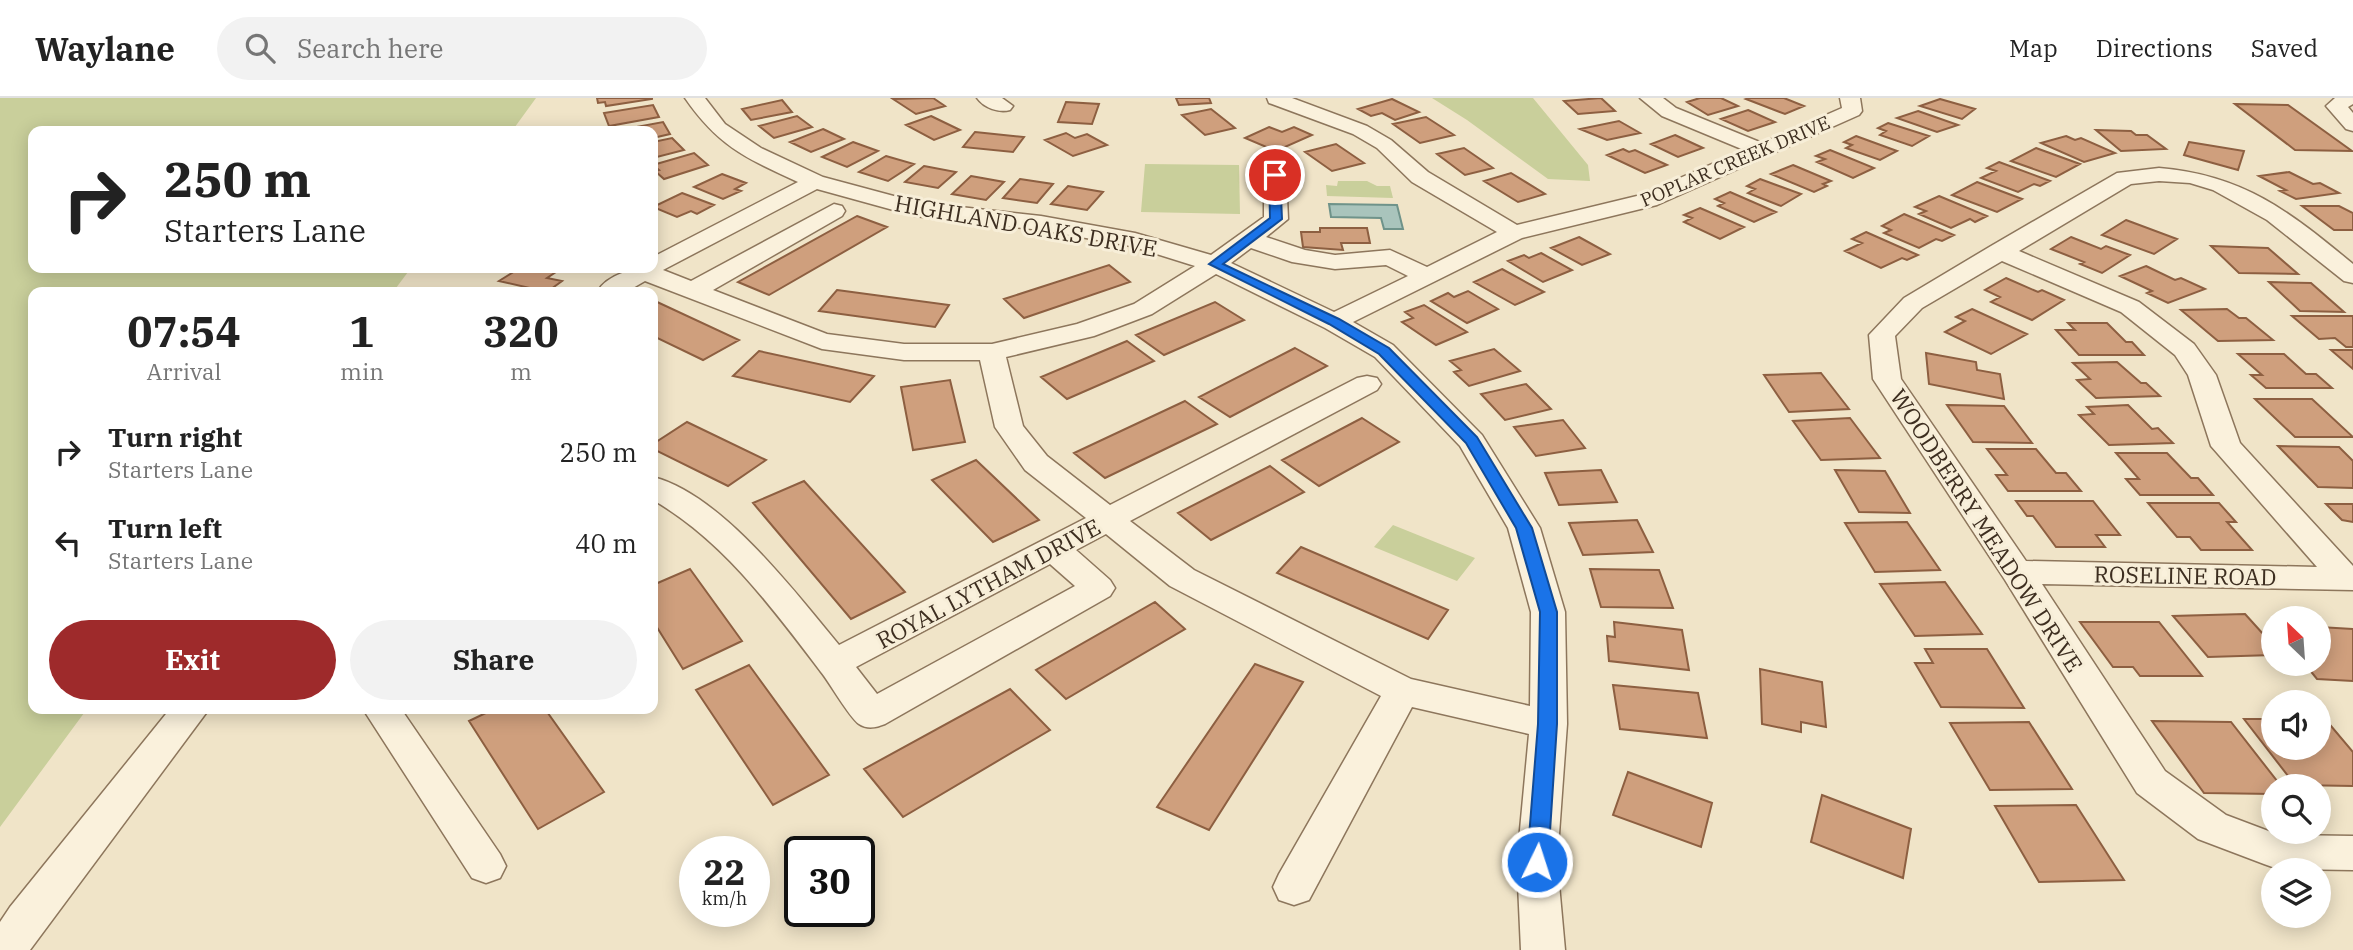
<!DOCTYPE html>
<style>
:root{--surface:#fff;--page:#f2f2f2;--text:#222;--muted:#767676;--line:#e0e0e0;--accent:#9e2a2b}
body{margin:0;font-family:"IBM Plex Serif",serif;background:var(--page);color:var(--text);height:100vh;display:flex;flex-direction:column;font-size:26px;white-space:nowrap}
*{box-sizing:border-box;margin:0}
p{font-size:23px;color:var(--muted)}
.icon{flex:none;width:38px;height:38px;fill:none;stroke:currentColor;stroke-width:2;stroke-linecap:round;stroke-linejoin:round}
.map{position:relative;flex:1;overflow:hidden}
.side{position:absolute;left:28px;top:189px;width:630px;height:427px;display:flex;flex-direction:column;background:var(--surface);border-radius:14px;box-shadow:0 4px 18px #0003}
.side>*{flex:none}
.hud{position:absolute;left:28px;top:28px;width:630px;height:147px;border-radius:14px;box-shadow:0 4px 18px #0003;background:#fff;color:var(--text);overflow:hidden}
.needle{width:46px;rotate:335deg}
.controls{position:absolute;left:2261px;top:508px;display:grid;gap:14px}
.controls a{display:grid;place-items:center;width:70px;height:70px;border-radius:50%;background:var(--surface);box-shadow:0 4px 18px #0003;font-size:35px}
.speed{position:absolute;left:679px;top:738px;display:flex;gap:14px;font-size:35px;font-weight:700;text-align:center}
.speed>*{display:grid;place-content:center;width:91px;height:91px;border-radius:50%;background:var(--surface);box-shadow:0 4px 18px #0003;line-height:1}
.speed small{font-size:18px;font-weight:400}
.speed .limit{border:4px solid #111;border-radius:10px;background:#fff;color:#111}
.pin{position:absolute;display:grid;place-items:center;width:60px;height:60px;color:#fff;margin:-30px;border:4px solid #fff;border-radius:50%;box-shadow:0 2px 7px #0007}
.me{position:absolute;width:77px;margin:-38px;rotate:4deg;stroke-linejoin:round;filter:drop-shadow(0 0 5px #0008)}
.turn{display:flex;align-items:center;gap:24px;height:147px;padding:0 21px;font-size:32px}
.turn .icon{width:91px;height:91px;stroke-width:2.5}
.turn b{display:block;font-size:49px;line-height:60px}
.eta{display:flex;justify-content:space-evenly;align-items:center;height:119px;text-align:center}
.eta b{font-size:42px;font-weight:700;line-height:49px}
.button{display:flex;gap:14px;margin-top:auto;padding:14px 21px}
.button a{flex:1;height:80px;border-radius:42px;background:var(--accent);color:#fff;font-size:28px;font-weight:700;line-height:80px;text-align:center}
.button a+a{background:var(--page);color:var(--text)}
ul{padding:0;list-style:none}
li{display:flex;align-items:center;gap:21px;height:91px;padding:0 21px}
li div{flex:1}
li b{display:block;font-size:26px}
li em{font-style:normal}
header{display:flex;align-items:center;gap:42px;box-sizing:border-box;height:98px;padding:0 35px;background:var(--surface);border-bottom:2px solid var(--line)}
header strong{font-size:33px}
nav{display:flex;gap:38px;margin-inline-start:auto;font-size:24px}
.search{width:490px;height:63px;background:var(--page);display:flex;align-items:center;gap:18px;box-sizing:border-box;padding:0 24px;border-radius:38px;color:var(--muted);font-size:26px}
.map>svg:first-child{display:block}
</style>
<header>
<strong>Waylane</strong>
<div class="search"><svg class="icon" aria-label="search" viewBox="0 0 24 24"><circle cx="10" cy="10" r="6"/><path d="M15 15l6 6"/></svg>Search here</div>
<nav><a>Map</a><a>Directions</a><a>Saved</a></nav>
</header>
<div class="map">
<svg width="2353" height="852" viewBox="0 0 2353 852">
<rect width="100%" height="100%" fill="#f0e4c8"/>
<path fill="#c9cf9b" d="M 0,0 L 536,0 L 512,33 L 33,33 L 33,170 L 411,170 L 393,194 L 33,194 L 33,611 L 87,611 L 0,729 Z
M 1432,0 L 1533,0 L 1588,67 L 1590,83 L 1548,81 L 1467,22 Z
M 1145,66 L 1239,67 L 1240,116 L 1141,114 Z
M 1338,83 L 1367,83 L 1377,88 L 1390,88 L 1393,100 L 1327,98 L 1326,87 L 1337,88 Z
M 1393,427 L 1475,460 L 1457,483 L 1374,449 Z"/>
<path fill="#a9c4bc" stroke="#6f938a" stroke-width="2" d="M 1329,106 L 1397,107 L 1403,131 L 1384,131 L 1381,120 L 1331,119 Z"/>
<path fill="#cf9f7d" stroke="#8d5f41" stroke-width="2" d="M 597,0 L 652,0 L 652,1 L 606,8 L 605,4 L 598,5 Z
M 933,0 L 945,8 L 916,16 L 893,1 Z
M 1176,0 L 1209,0 L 1211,5 L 1179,7 Z
M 1601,0 L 1615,13 L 1578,16 L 1564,3 Z
M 1700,0 L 1721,0 L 1738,8 L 1708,17 L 1687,4 Z
M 1749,0 L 1784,0 L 1804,8 L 1785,16 L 1746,1 Z
M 1392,1 L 1419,14 L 1395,22 L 1382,15 L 1371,18 L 1358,11 Z
M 1940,1 L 1975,11 L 1962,21 L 1920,8 Z
M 782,2 L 792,14 L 751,22 L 742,11 Z
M 1066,4 L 1099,6 L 1092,26 L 1058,24 Z
M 2235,6 L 2288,7 L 2352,53 L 2295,52 Z
M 653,7 L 659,19 L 609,28 L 604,15 Z
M 1211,11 L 1235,30 L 1205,37 L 1182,17 Z
M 1748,12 L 1775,24 L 1748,33 L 1721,21 Z
M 1918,13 L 1958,27 L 1937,34 L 1897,20 Z
M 797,18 L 812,29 L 774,40 L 759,28 Z
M 931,18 L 960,32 L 934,42 L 906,27 Z
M 1426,19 L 1454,37 L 1420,45 L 1393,26 Z
M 1619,23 L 1640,35 L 1607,42 L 1580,31 Z
M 663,24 L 670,36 L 653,40 L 653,33 L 615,33 Z
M 1888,25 L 1929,38 L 1912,48 L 1880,37 L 1886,33 L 1878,30 Z
M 1269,29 L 1282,34 L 1294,29 L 1312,37 L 1276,53 L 1245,40 Z
M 823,31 L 844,41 L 811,54 L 790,44 Z
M 2096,32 L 2131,33 L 2136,37 L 2147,37 L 2166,51 L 2121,53 Z
M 975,34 L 1024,39 L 1013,54 L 963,49 Z
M 1066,35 L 1075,40 L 1087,36 L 1107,47 L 1073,58 L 1045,42 Z
M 1675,37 L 1703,50 L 1678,59 L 1651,46 Z
M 1856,38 L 1897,53 L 1880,62 L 1846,50 L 1852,47 L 1844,44 Z
M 2066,38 L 2075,42 L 2081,40 L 2115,55 L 2084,64 L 2041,45 Z
M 672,40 L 684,52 L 653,60 L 653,44 Z
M 853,44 L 878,53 L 847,69 L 822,59 Z
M 2189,44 L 2244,53 L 2238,72 L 2184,57 Z
M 1336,46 L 1364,65 L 1332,73 L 1305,54 Z
M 1464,50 L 1493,70 L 1465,77 L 1437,56 Z
M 2036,50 L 2080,66 L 2056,79 L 2011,63 Z
M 1623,51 L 1629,54 L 1635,52 L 1667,67 L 1645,75 L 1607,57 Z
M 1830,52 L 1874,70 L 1853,80 L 1817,64 L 1825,61 L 1816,58 Z
M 694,55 L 708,67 L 664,81 L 655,73 L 659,72 L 653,67 Z
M 886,58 L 914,66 L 888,83 L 859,74 Z
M 1999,64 L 2050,83 L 2040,88 L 2034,86 L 2018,94 L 1981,80 L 1996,73 L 1987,70 Z
M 1793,67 L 1831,83 L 1823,86 L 1827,88 L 1814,94 L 1771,76 Z
M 924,68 L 956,74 L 938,90 L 905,84 Z
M 2289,74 L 2313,86 L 2320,85 L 2339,95 L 2296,101 L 2280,93 L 2286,92 L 2259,78 Z
M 1511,75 L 1545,96 L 1518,104 L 1484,83 Z
M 722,76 L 746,85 L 735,91 L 741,93 L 723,101 L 694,89 Z
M 971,78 L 1004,84 L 986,102 L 952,96 Z
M 1020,81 L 1053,86 L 1037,105 L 1003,100 Z
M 1760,81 L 1801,96 L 1781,108 L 1748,95 L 1755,91 L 1747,88 Z
M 1977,84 L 2022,101 L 1997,114 L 1952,97 Z
M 1068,88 L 1103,94 L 1087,112 L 1051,106 Z
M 1730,94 L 1776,114 L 1754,124 L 1718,108 L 1724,105 L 1715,101 Z
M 682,95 L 714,107 L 697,116 L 691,113 L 677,119 L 653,109 Z
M 1939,98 L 1987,118 L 1975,124 L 1970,121 L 1951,130 L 1919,116 L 1926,113 L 1915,109 Z
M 2302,108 L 2339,108 L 2353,115 L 2353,132 L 2334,132 Z
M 1700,110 L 1744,129 L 1720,141 L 1684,124 L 1692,120 L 1684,117 Z
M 1904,116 L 1954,137 L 1942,143 L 1936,141 L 1919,150 L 1884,135 L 1891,132 L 1882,128 Z
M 857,118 L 887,129 L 769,197 L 738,184 Z
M 2126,122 L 2177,141 L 2154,156 L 2102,137 Z
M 1320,130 L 1367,130 L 1370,145 L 1341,145 L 1343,152 L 1303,149 L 1301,134 L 1320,134 Z
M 1866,134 L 1918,157 L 1907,162 L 1902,160 L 1881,170 L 1845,153 L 1862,145 L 1852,141 Z
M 1579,139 L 1610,156 L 1582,167 L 1551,150 Z
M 2071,139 L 2101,151 L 2106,148 L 2130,157 L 2102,175 L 2080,166 L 2084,164 L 2051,151 Z
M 2211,148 L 2268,150 L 2298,176 L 2239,175 Z
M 1541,155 L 1572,172 L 1543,184 L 1508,163 L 1524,157 L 1529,160 Z
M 1109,167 L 1130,184 L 1024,220 L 1004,201 Z
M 2146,168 L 2175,182 L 2181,180 L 2205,191 L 2168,205 L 2147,195 L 2152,193 L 2120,178 Z
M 520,170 L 562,170 L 547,180 L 562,183 L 547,194 L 499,183 Z
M 1502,171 L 1544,194 L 1515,207 L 1474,184 Z
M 2006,180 L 2038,194 L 2042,192 L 2064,202 L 2032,222 L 1991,204 L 2000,199 L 1985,192 Z
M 2269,184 L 2311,185 L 2344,214 L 2300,213 Z
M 837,192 L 949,207 L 935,229 L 819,213 Z
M 1468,193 L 1498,211 L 1467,225 L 1431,203 L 1448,195 L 1454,199 Z
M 655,203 L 739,242 L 703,262 L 653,238 Z
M 1215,204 L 1244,222 L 1164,257 L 1136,237 Z
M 1424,207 L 1467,234 L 1436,247 L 1402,224 L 1413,220 L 1405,214 Z
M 1972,211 L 2027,236 L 1991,256 L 1945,234 L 1965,223 L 1956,219 Z
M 2227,211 L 2239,220 L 2246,220 L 2273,242 L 2218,243 L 2181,212 Z
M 2292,218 L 2353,218 L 2353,249 L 2346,249 L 2335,240 L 2319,241 Z
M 2068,225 L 2107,225 L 2126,244 L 2132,244 L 2144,257 L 2079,257 L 2056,232 L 2075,232 Z
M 1127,243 L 1154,263 L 1067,301 L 1041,279 Z
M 1295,250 L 1327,268 L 1230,319 L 1199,299 Z
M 1494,251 L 1520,273 L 1469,288 L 1454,274 L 1461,272 L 1450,263 Z
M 2331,252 L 2353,252 L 2353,271 Z
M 759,253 L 874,278 L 850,304 L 733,278 Z
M 1926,255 L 1976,264 L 1977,272 L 2000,276 L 2004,301 L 1929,286 Z
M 2238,256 L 2284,256 L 2306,276 L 2316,276 L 2332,290 L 2266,290 L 2251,277 L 2262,277 Z
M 2117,264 L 2141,285 L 2146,285 L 2160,298 L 2096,300 L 2077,282 L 2090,281 L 2073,265 Z
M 1821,275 L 1849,311 L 1789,314 L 1764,277 Z
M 950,282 L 965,344 L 913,352 L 901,289 Z
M 1526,286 L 1551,311 L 1505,322 L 1481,296 Z
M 2255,301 L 2312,301 L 2353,339 L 2295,339 Z
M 1185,303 L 1217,326 L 1105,380 L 1074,355 Z
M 1947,307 L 2004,308 L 2032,345 L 1973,344 Z
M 2128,307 L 2152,331 L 2158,330 L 2173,345 L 2109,347 L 2079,317 L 2094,316 L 2087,309 Z
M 1362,320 L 1399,344 L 1319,388 L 1282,362 Z
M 1850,320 L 1880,360 L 1821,362 L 1793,323 Z
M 1563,322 L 1585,350 L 1536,358 L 1514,329 Z
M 687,324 L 766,362 L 728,388 L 653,351 L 653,346 Z
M 2278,348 L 2339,349 L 2353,363 L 2353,390 L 2318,389 Z
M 1987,351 L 2036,351 L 2056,375 L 2066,375 L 2081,393 L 2008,393 L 1996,377 L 2007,377 Z
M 2116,355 L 2167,355 L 2191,380 L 2198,380 L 2213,397 L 2140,397 L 2126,381 L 2139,381 Z
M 976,362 L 1039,422 L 993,444 L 932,382 Z
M 1270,368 L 1304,394 L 1211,442 L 1178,415 Z
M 1601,372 L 1617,404 L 1559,407 L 1545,375 Z
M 1835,372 L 1885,373 L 1910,415 L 1859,414 Z
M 804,383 L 905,494 L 851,521 L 753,405 Z
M 2016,403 L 2093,403 L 2120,437 L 2096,437 L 2105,449 L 2056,449 L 2033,418 L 2027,418 Z
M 2148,405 L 2219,405 L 2236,424 L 2227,424 L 2252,452 L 2201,452 L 2190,439 L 2177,439 Z
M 2326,406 L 2353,406 L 2353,424 L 2342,422 Z
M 1637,422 L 1653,454 L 1583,457 L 1569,425 Z
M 1907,424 L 1940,472 L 1875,474 L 1845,425 Z
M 1301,449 L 1448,512 L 1428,541 L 1277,475 Z
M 690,471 L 742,543 L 683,571 L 653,523 L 653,487 Z
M 1590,471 L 1659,472 L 1673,510 L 1601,509 Z
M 1945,484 L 1982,536 L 1915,538 L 1880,486 Z
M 1155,504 L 1185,531 L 1066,601 L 1036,572 Z
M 2245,516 L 2273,547 L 2273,557 L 2208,559 L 2173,518 Z
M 1614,524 L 1682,532 L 1689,572 L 1609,563 L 1607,538 L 1615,539 Z
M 2080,524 L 2159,524 L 2202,578 L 2140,578 L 2133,569 L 2113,569 Z
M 2319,529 L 2353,531 L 2353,583 L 2317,581 L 2304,565 L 2319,565 Z
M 1925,551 L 1987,551 L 2024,610 L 1941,609 L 1915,565 L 1933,565 Z
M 1255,566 L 1303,584 L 1209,732 L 1157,709 Z
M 749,567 L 829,677 L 773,707 L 696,592 Z
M 1760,571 L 1822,584 L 1826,629 L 1801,624 L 1801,634 L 1762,626 Z
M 1613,587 L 1698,595 L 1707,640 L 1620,631 Z
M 1010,591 L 1050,632 L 903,719 L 864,671 Z
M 494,611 L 545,611 L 604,694 L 538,731 L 469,623 Z
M 2244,621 L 2273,621 L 2273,649 L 2319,649 L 2319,622 L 2326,622 L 2353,654 L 2353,688 L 2295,687 Z
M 2152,623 L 2231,624 L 2281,688 L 2273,688 L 2273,696 L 2204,695 Z
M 2029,624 L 2072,691 L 1990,692 L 1950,625 Z
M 1628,674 L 1712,705 L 1701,749 L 1613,717 Z
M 1822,697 L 1911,731 L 1903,780 L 1811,744 Z
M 2076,707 L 2124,782 L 2039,784 L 1995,708 Z"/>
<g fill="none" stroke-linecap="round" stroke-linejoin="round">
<defs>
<path id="minor" d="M 685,0 L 705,0 L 725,26 L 761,50 L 823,79 L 916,104 L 1041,118 L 1135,135 L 1211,157 L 1264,119 L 1264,77 L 1267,72 L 1283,72 L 1286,77 L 1288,121 L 1266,139 L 1305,152 L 1335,157 L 1390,152 L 1427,169 L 1497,134 L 1412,84 L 1377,50 L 1353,36 L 1269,5 L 1267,0 L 1292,0 L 1367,28 L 1391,42 L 1428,74 L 1517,127 L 1641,97 L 1744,52 L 1662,18 L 1640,0 L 1663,0 L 1676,10 L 1762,45 L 1842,10 L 1840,0 L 1860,0 L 1862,13 L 1859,17 L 1657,107 L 1522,140 L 1353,224 L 1393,247 L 1482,337 L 1540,430 L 1565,514 L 1567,626 L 1557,764 L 1565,852 L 1521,852 L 1517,764 L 1529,636 L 1412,609 L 1309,802 L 1294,807 L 1279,802 L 1273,789 L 1279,776 L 1381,598 L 1170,488 L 1106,436 L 1076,452 L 1110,482 L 1115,490 L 1110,498 L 885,626 C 877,629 868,632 859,626 C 849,619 830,585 821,574 C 773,511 723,442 653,402 L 653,379 C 721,396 795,494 839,547 L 1086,420 L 1025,372 L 995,329 L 980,262 L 904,262 L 822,251 L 645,183 L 626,194 L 597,194 C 608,176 633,170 653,170 L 653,159 L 798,84 C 746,60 719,49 685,0 ZM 817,91 L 915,118 L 1041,132 L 1131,148 L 1195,168 L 1134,206 L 1077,226 L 992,246 L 904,246 L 827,236 L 713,192 L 842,118 L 845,113 L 842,108 L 834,106 L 691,183 L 663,172 ZM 1251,150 L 1292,164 L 1335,171 L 1386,167 L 1408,178 L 1334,214 L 1231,165 ZM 1216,176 L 1325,230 L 1375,259 L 1460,348 L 1508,430 L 1531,514 L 1530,608 L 1411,581 L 1194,472 L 1130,423 L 1377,292 L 1381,286 L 1377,280 L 1367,278 L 1357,280 L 1110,407 L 1047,358 L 1023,328 L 1006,259 L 1094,238 L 1152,216 ZM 1050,466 L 1075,488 L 877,596 L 856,569 Z
M 977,0 L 1002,0 L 1013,8 L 1010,12 C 999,15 984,10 977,0 Z
M 2335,0 L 2353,0 L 2353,6 L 2348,9 L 2353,15 L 2353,33 L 2346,31 L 2326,8 Z
M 2159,70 C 2244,77 2290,114 2353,166 L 2353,185 L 2344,183 L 2267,122 L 2213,92 L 2190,85 L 2159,83 L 2131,86 L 2019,153 L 2139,204 L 2194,246 L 2216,277 L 2240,345 L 2353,468 L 2353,492 L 2042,486 L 2165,673 L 2226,717 L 2279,737 L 2353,738 L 2353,772 L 2278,771 L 2264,766 L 2198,741 L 2137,695 L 2005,482 L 1873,281 L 1869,237 L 1904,200 L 1991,148 L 2117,75 ZM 2002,163 L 2121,214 L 2175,257 L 2188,277 L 2211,348 L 2317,469 L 2026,463 L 1901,281 L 1895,238 L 1922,210 Z
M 170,611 L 209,611 L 30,852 L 0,852 L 0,824 L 10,809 Z
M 363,611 L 401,611 L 500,756 L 506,768 L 500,780 L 486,785 L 472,780 Z"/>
</defs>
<use href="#minor" stroke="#8d765c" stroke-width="3"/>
<use href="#minor" fill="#faf1dc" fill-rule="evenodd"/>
</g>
<path fill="#1a73e8" stroke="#114b97" stroke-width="2" d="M 1275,74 L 1280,77 L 1282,121 L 1223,166 L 1339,221 L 1389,250 L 1477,339 L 1532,430 L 1557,514 L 1557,626 L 1548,764 L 1545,770 L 1537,773 L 1530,770 L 1527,764 L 1538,626 L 1540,514 L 1516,430 L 1466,345 L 1379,256 L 1329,226 L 1209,166 L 1270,120 L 1269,77 Z"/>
<g text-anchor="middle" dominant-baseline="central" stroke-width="6" stroke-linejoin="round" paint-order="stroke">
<g font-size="19" fill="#3d2e20" stroke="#f7eed8">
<text transform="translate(1735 63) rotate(-23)">POPLAR CREEK DRIVE</text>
</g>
<g font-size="23" fill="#3d2e20" stroke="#f7eed8">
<text transform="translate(1026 127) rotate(10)">HIGHLAND OAKS DRIVE</text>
<text transform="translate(1987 432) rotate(57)">WOODBERRY MEADOW DRIVE</text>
<text transform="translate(2185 477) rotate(1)">ROSELINE ROAD</text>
<text transform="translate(988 485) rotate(-28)">ROYAL LYTHAM DRIVE</text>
</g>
</g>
</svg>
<div class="controls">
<a><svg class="needle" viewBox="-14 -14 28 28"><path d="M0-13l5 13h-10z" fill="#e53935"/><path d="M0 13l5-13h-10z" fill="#767676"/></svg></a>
<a><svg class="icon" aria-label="sound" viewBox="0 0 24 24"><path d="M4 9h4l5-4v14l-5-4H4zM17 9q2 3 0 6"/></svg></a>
<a><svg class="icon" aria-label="search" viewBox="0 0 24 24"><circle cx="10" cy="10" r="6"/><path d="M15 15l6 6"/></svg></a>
<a><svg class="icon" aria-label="layers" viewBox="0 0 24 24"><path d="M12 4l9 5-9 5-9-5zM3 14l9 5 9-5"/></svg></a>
</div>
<div class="speed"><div>22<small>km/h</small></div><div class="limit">30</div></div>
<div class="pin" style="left:1275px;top:77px;background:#d93025"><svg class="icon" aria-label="arrive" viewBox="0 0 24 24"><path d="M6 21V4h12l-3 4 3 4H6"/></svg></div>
<svg class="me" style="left:1537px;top:764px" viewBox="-20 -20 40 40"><circle r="17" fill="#1a73e8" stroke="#fff" stroke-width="3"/><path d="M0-11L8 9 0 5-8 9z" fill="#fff"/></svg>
<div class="hud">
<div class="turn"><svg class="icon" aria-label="right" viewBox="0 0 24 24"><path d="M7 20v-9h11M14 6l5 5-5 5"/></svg><div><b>250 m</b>Starters Lane</div></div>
</div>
<section class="side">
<div class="eta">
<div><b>07:54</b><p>Arrival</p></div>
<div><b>1</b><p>min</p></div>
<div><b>320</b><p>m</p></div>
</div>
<ul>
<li><svg class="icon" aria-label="right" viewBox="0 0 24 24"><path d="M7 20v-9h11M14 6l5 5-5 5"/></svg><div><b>Turn right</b><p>Starters Lane</p></div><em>250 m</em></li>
<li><svg class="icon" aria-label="left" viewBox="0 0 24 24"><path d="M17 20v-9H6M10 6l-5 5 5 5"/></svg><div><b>Turn left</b><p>Starters Lane</p></div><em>40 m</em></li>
</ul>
<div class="button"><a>Exit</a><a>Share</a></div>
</section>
</div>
